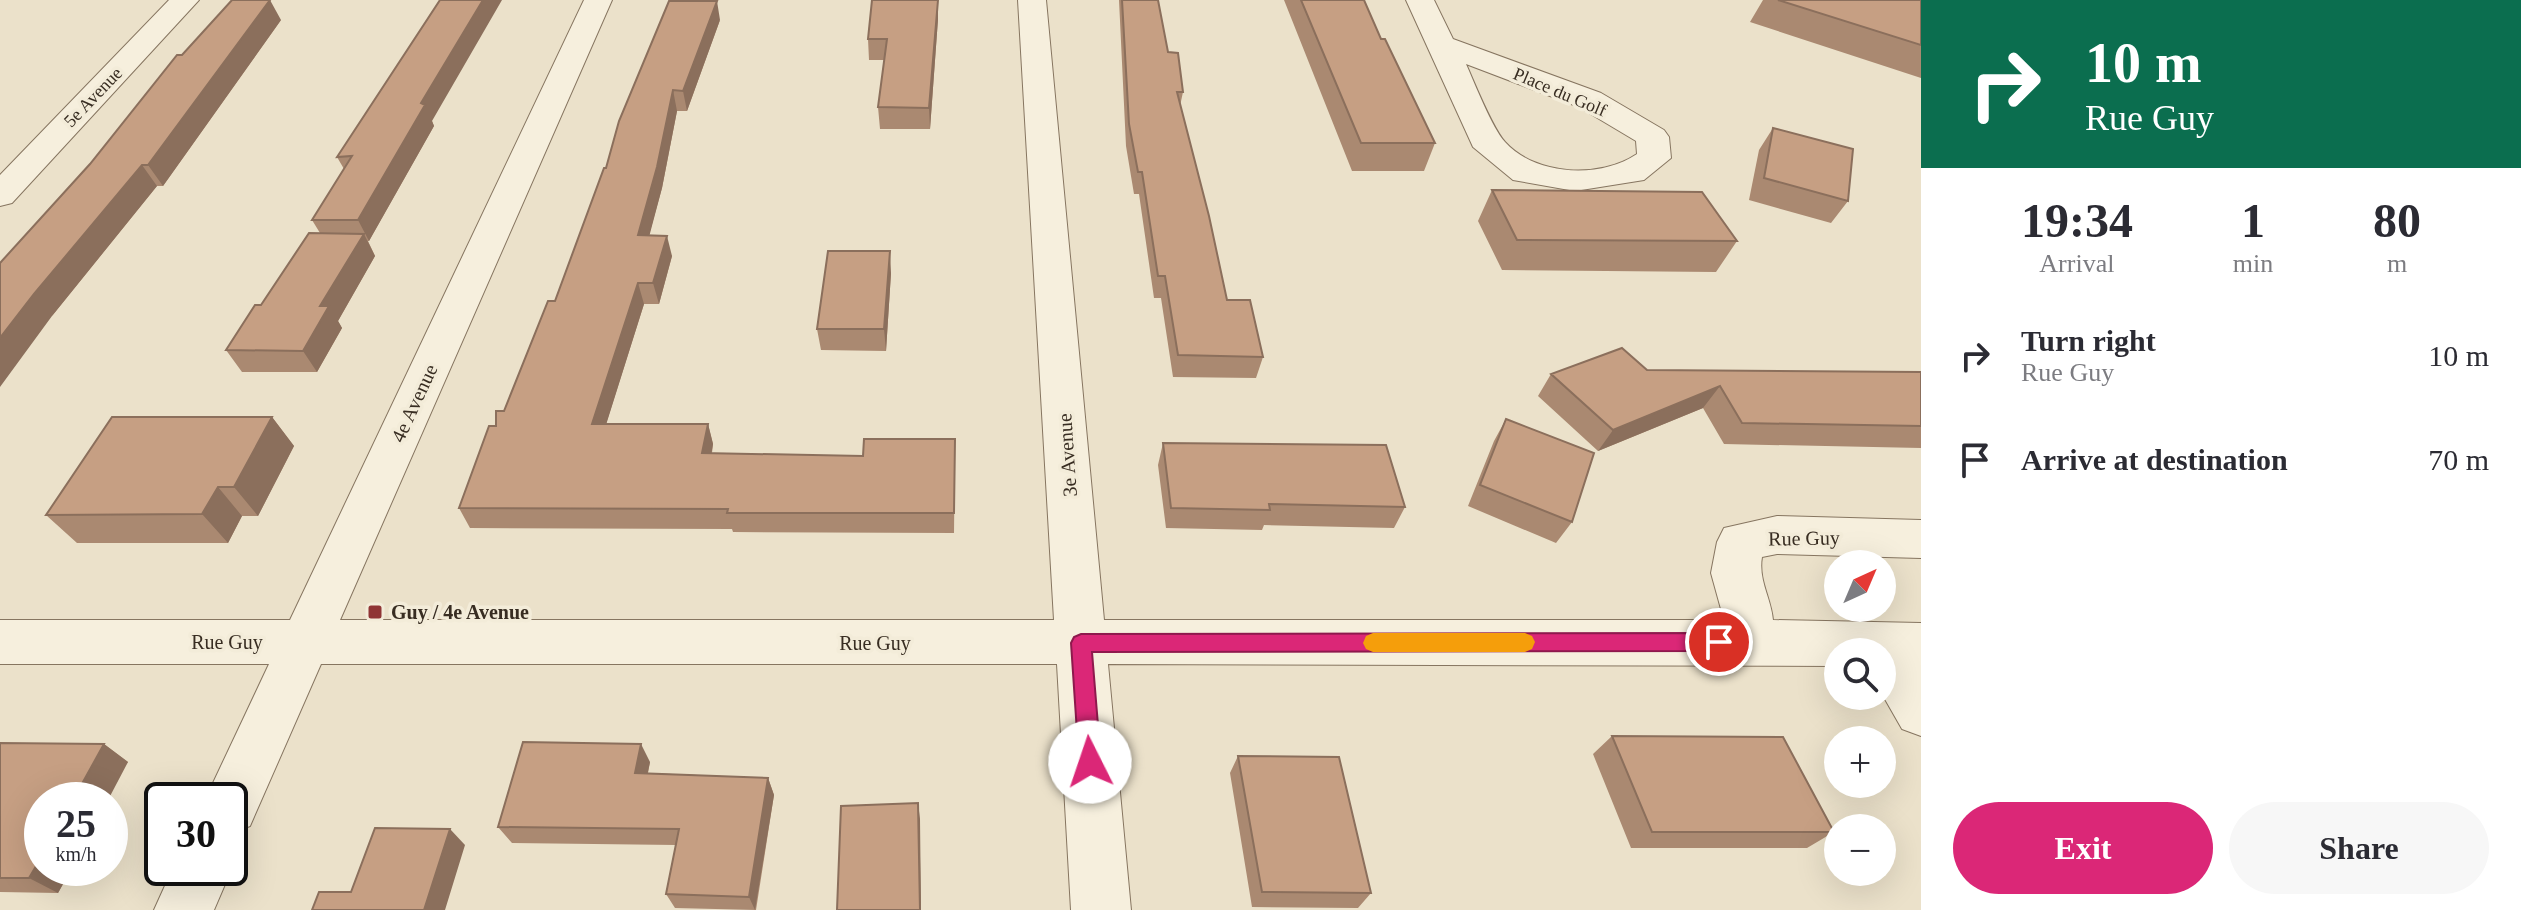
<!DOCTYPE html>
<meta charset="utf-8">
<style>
:root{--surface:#fff;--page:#f7f7f7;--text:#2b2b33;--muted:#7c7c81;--accent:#db2777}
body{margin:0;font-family:Georgia,serif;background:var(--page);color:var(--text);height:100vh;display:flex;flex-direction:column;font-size:30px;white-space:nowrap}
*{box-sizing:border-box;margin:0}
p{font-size:26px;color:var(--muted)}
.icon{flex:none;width:44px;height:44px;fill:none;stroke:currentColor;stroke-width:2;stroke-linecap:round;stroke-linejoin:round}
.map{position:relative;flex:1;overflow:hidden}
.panel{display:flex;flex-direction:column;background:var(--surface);width:600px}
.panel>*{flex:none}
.guide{background:#0b6e4f;color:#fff;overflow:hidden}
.needle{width:52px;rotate:44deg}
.fabs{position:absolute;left:1824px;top:550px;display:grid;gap:16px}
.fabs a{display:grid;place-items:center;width:72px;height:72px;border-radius:50%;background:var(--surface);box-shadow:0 8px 32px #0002;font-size:40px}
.speed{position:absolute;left:24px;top:782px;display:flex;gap:16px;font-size:40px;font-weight:700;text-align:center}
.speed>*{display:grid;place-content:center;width:104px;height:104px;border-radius:50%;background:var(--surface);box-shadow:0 8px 32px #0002;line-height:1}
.speed small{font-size:20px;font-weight:400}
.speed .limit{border:4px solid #111;border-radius:12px;background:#fff;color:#111}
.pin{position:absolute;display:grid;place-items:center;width:68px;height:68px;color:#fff;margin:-34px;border:4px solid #fff;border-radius:50%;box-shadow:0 2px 8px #0007}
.me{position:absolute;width:88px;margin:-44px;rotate:356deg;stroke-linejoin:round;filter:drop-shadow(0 0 6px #0008)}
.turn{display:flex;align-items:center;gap:28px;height:168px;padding:0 32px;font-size:36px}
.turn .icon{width:104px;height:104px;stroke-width:2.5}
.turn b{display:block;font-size:56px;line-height:68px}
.eta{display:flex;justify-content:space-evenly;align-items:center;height:136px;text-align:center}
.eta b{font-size:48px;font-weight:700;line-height:56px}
.cta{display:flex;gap:16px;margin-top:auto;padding:16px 32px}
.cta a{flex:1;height:92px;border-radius:48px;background:var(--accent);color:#fff;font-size:32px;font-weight:700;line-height:92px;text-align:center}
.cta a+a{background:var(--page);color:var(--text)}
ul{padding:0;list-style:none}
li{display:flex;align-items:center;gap:24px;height:104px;padding:0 32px}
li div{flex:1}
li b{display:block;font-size:30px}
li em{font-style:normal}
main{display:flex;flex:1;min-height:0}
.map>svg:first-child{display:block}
</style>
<main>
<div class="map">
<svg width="1921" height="910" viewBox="0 0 1921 910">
<rect width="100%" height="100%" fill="#ebe1ca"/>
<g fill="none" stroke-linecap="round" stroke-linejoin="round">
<defs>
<path id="minor" d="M 169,0 L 199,0 L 12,203 L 0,206 L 0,175 Z
M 584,0 L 612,0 L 340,620 L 1054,620 L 1018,0 L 1046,0 L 1104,620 L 1724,620 L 1711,573 L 1717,542 L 1724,528 L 1777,516 L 1921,520 L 1921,558 L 1777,554 L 1762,557 C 1758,580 1771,598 1773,620 L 1921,623 L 1921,736 L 1902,729 L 1882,694 L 1882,652 L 1838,652 L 1838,666 L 1108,664 L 1131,910 L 1071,910 L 1057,664 L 321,664 L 250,826 L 230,834 L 230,800 L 205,800 L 269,664 L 0,664 L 0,620 L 290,620 Z
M 1406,0 L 1434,0 L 1453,39 L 1601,93 L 1664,130 L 1669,137 L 1671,158 L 1644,180 L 1575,191 L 1513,180 L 1473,147 ZM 1466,64 L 1579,107 L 1636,141 L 1637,154 C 1600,179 1536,176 1505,142 C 1492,128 1475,84 1466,64 Z
M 230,863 L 232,868 L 214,910 L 154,910 L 173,868 L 230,868 Z"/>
</defs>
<use href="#minor" stroke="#867560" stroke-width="2"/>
<use href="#minor" fill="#f6efdd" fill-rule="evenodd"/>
</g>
<path fill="#aa8971" d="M 1119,0 L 1158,0 L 1168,52 L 1183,92 L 1180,106 L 1227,300 L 1263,357 L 1256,378 L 1173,377 L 1161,298 L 1154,298 L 1139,194 L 1134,194 L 1126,146 Z
M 1284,0 L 1364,0 L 1381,39 L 1435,143 L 1424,171 L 1352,171 Z
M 1763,0 L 1921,0 L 1921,78 L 1750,22 Z
M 938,19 L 930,129 L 880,129 L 878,107 L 884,60 L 869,60 L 868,39 Z
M 281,20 L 163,186 L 157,186 L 52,316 L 90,164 L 182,55 Z
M 720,20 L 687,111 L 677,111 L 662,188 L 649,235 L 672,256 L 659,304 L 644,304 L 606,424 L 708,424 L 713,444 L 712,453 L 863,456 L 955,439 L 954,533 L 733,532 L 732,529 L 470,528 L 459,508 L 496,426 L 504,411 L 555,301 L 606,168 Z
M 432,121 L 434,126 L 369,241 L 368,241 L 375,256 L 338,321 L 342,328 L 317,372 L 242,372 L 226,350 L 320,233 L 312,220 L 344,169 L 337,157 Z
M 1773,128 L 1848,201 L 1831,223 L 1749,200 L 1759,150 Z
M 1492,190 L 1737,241 L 1716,272 L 1502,270 L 1478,221 Z
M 891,273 L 886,351 L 821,350 L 817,329 Z
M 1647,370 L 1921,372 L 1921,448 L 1724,444 L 1703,408 L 1598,451 L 1538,396 L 1551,374 Z
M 272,417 L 294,446 L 258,516 L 242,516 L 228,543 L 77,543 L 46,515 Z
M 1506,419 L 1572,522 L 1556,543 L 1468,506 L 1494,441 Z
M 1163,443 L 1405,507 L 1394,528 L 1264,525 L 1262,530 L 1166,528 L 1158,465 Z
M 1612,736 L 1834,832 L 1807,848 L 1631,848 L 1593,754 Z
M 0,743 L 104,744 L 128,762 L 42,868 L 72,868 L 58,893 L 0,892 Z
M 1238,756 L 1371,893 L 1358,908 L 1252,907 L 1230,773 Z
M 650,762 L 648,773 L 768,778 L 774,795 L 756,910 L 675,908 L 666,894 L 676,845 L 512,843 L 498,827 Z"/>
<path fill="#8b6f5c" d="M 270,0 L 281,20 L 163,186 L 148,165 Z
M 483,0 L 502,0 L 432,121 L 434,126 L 369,241 L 358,220 L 421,103 Z
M 938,0 L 938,19 L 930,129 L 929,108 Z
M 717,1 L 720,20 L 687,111 L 683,91 Z
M 673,90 L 677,111 L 662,188 L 644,256 L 638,235 Z
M 142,165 L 157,186 L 52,316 L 0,387 L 0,338 L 34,294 Z
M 364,234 L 375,256 L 338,321 L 342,328 L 317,372 L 303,351 L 320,306 Z
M 667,236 L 672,256 L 659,304 L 653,283 Z
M 890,251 L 891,273 L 886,351 L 884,329 Z
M 638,283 L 644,304 L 600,444 L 592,424 Z
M 1720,386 L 1703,408 L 1598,451 L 1613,430 Z
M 272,417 L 294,446 L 258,516 L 234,487 Z
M 708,424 L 713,444 L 708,473 L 702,453 Z
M 218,487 L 242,516 L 228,543 L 202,514 Z
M 104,744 L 128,762 L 108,800 L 73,800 Z
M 641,744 L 650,762 L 644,790 L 635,773 Z
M 768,778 L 774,795 L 755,910 L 749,897 Z
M 918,803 L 920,819 L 921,910 L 920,910 Z
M 450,829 L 465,845 L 445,910 L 424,910 Z
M 42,856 L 42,868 L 72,868 L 58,893 L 29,878 Z"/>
<path fill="#c69f83" stroke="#8b6f5c" stroke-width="2" d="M 232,0 L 270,0 L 148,165 L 142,165 L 34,294 L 0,338 L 0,263 L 90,164 L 177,55 L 182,55 Z
M 440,0 L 483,0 L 421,103 L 425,105 L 358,220 L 312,220 L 352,156 L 337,157 Z
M 872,0 L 938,0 L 929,108 L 878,107 L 887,39 L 868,39 Z
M 1122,0 L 1158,0 L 1168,52 L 1178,53 L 1183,92 L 1177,92 L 1209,216 L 1227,300 L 1250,300 L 1263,357 L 1178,355 L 1165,276 L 1158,276 L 1142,172 L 1138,172 L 1129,124 Z
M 1301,0 L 1364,0 L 1381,39 L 1385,39 L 1435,143 L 1361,143 Z
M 1778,0 L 1921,0 L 1921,45 Z
M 669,1 L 717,1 L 683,91 L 673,90 L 657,167 L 638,235 L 667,236 L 653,283 L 638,283 L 592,424 L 708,424 L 702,453 L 863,456 L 864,439 L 955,439 L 954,513 L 727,513 L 728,509 L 459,508 L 489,426 L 496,426 L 496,411 L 504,411 L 548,301 L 555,301 L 604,168 L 606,168 L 619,121 Z
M 1773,128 L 1853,149 L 1848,201 L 1764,178 Z
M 1492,190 L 1702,192 L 1737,241 L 1517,240 Z
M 309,233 L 364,234 L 320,306 L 329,306 L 303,351 L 226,350 L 255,305 L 261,305 Z
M 828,251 L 890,251 L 884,329 L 817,329 Z
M 1622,348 L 1647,370 L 1921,372 L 1921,426 L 1742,423 L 1720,386 L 1613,430 L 1551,374 Z
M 112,417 L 272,417 L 234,487 L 218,487 L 202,514 L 46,515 Z
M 1506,419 L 1594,453 L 1572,522 L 1480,485 Z
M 1163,443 L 1386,445 L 1405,507 L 1269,504 L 1270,510 L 1171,508 Z
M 1612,736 L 1783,737 L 1834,832 L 1652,832 Z
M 523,742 L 641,744 L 635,773 L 768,778 L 749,897 L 666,894 L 679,829 L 498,827 Z
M 0,743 L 104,744 L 73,800 L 42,800 L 42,856 L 29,878 L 0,878 Z
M 1238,756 L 1339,757 L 1371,893 L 1262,892 Z
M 918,803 L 920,910 L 837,910 L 841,806 Z
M 375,828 L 450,829 L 424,910 L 312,910 L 319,892 L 351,892 Z"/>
<path fill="#db2777" stroke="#8e194d" stroke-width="2" d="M 1719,633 L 1726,636 L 1729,642 L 1726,648 L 1719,651 L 1092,652 L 1101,762 L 1098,769 L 1090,773 L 1082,769 L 1079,762 L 1071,643 L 1074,637 L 1081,634 Z"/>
<path fill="#f59e0b" d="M 1373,633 L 1525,633 L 1532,636 L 1535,642 L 1532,649 L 1525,652 L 1373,652 L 1366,649 L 1363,643 L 1366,636 Z"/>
<rect fill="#903535" stroke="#f3ecd9" stroke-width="3" x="367" y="604" width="16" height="16" rx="4"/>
<g text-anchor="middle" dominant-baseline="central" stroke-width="7" stroke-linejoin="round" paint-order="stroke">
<g font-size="18" fill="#382d22" stroke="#f3ecd9">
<text transform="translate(1560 92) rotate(23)">Place du Golf</text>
<text transform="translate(93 97) rotate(-46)">5e Avenue</text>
</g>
<g font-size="20" fill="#382d22" stroke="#f3ecd9">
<text transform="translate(414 403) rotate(-65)">4e Avenue</text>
<text transform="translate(1067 455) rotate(-94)">3e Avenue</text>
<text transform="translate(1804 538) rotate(-1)">Rue Guy</text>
<text x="227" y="642">Rue Guy</text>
<text x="875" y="643">Rue Guy</text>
</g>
<g font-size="20" font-weight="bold" fill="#382d22" stroke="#f3ecd9" text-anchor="start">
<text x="391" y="612">Guy / 4e Avenue</text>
</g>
</g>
</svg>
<div class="fabs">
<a><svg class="needle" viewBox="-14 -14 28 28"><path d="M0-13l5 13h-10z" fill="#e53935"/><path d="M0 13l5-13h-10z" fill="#7c7c81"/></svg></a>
<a><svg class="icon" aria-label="search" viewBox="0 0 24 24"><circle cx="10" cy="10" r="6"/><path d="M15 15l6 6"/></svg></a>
<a>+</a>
<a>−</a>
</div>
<div class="speed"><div>25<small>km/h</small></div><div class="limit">30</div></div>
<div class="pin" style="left:1719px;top:642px;background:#d93025"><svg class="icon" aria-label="arrive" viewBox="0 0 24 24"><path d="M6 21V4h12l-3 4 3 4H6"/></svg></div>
<svg class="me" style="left:1090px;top:762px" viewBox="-20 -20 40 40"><circle r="19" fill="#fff"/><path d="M0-13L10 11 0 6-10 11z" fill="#db2777"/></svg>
</div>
<section class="panel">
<div class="guide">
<div class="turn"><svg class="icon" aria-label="right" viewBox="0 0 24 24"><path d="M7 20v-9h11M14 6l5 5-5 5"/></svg><div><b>10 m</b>Rue Guy</div></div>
</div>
<div class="eta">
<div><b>19:34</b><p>Arrival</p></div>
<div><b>1</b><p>min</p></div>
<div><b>80</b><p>m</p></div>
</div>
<ul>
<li><svg class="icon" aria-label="right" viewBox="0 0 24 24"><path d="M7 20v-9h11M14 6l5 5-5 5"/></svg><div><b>Turn right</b><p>Rue Guy</p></div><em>10 m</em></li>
<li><svg class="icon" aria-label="arrive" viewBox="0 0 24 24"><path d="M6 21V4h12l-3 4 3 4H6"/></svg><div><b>Arrive at destination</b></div><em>70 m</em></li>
</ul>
<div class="cta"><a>Exit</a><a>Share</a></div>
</section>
</main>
